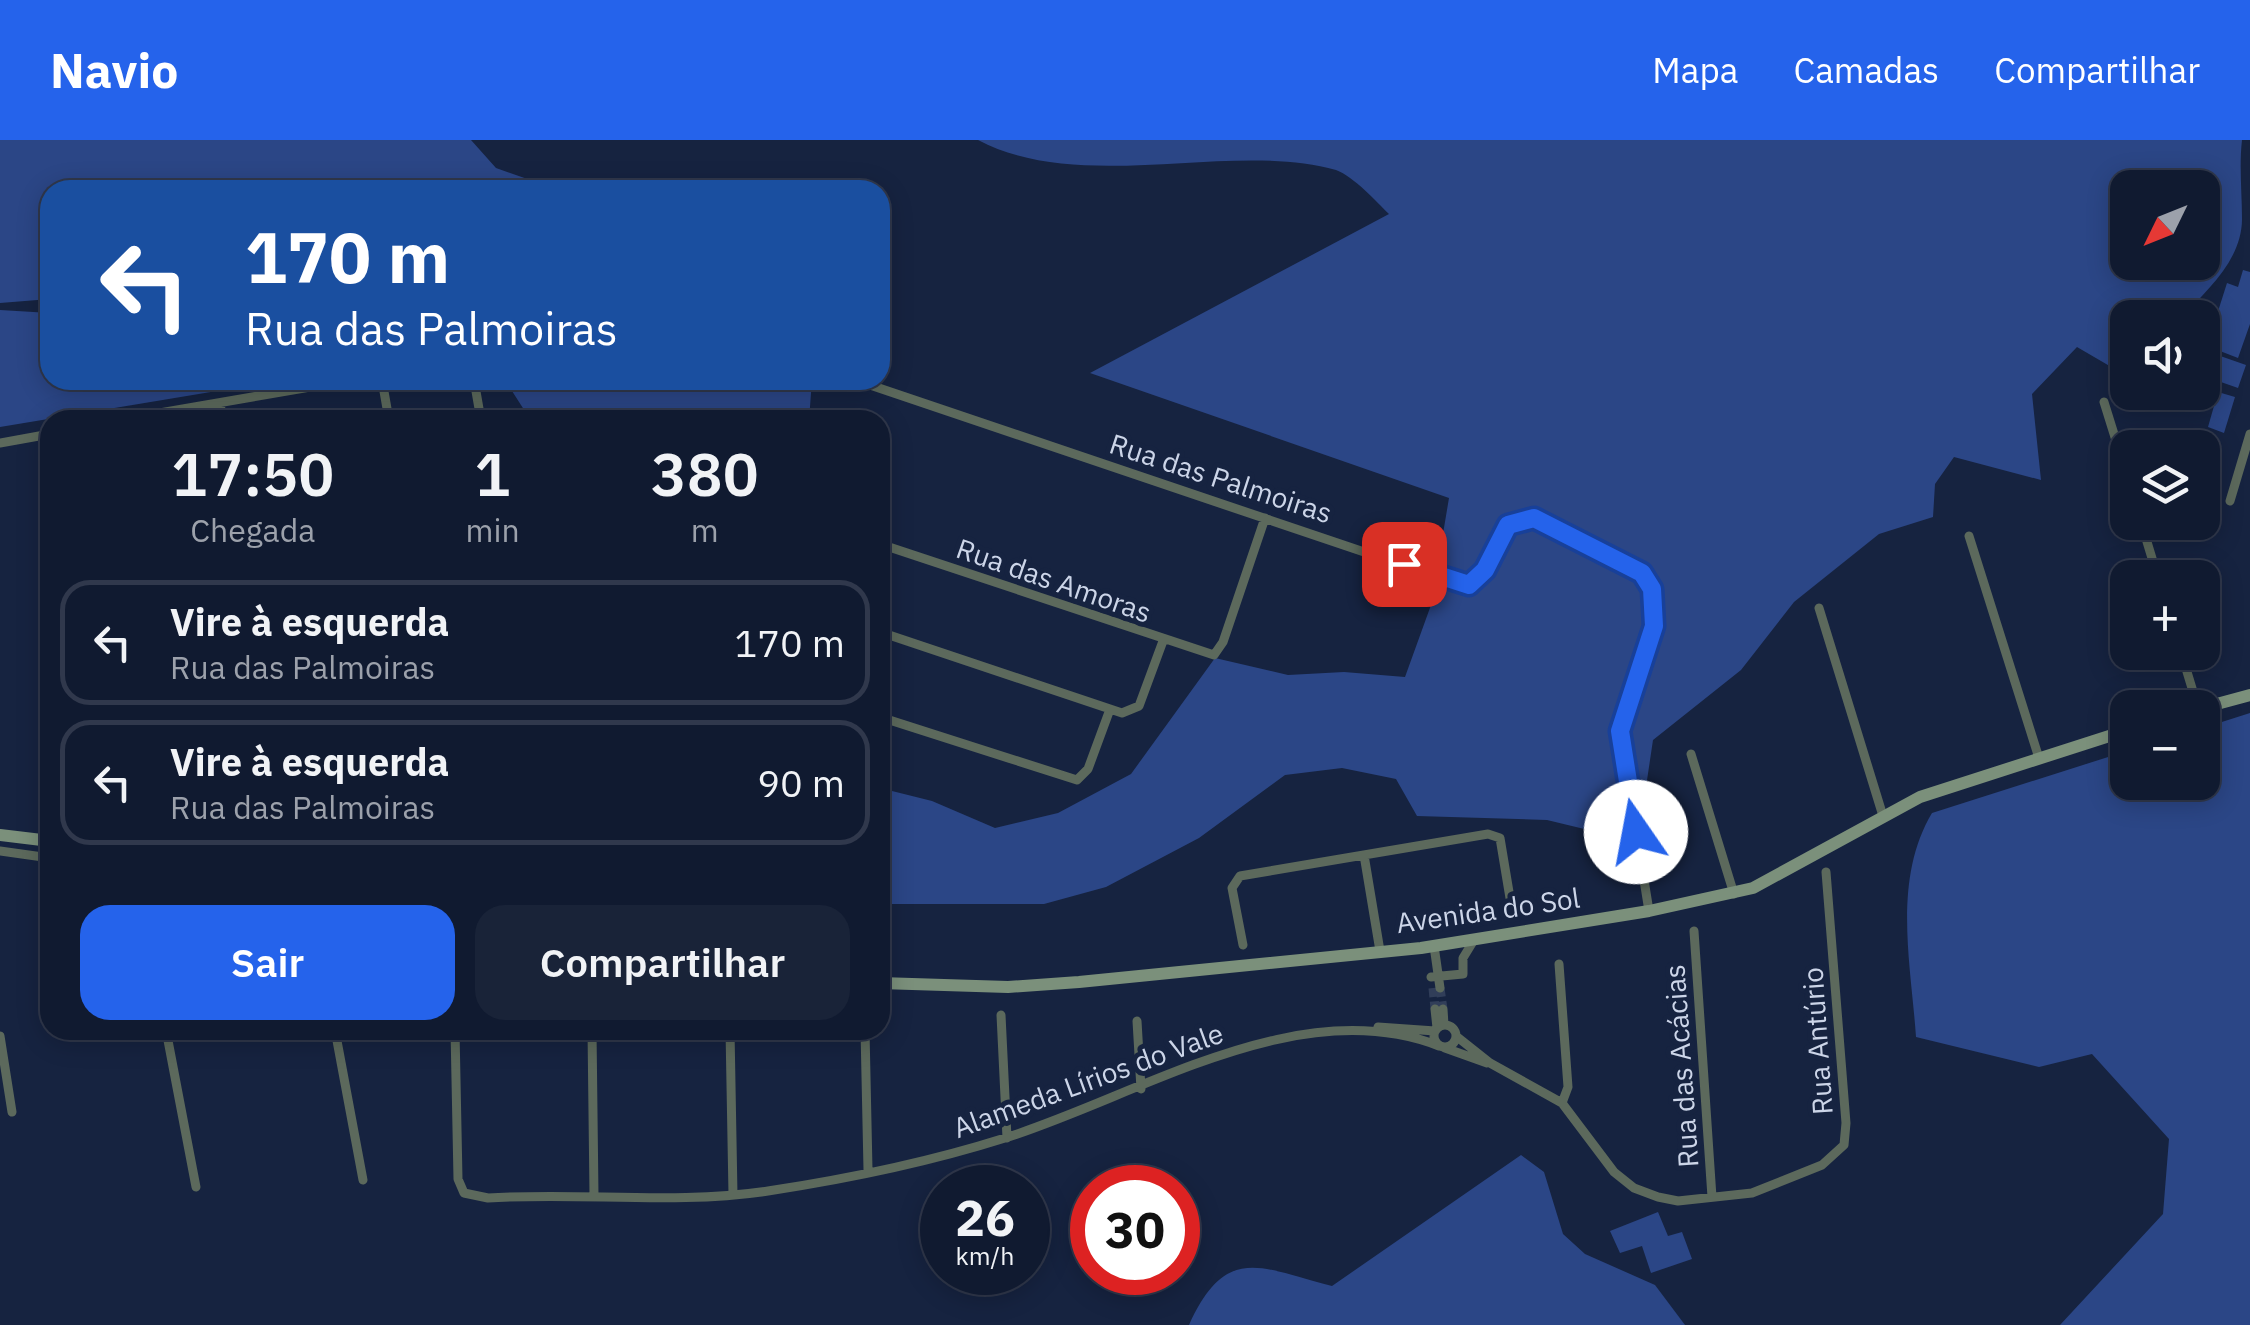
<!DOCTYPE html>
<html lang="pt">
<meta charset="utf-8">
<style>
:root{--surface:#101a30;--page:#192338;--text:#f1f3f6;--muted:#9ca1ab;--line:#30384c;--accent:#2563eb}
body{margin:0;font-family:"IBM Plex Sans",sans-serif;background:var(--page);color:var(--text);height:100vh;display:flex;flex-direction:column;font-size:38px;white-space:nowrap}
*{box-sizing:border-box;margin:0}
p{font-size:32px;color:var(--muted)}
.icon{flex:none;width:55px;height:55px;fill:none;stroke:currentColor;stroke-width:2;stroke-linecap:round;stroke-linejoin:round}
.map{position:relative;flex:1;overflow:hidden}
.details{position:absolute;left:40px;top:270px;width:850px;height:630px;display:flex;flex-direction:column;background:var(--surface);border-radius:30px;box-shadow:0 5px 25px #0003,0 0 0 2px var(--line)}
.details>*{flex:none}
.guide{position:absolute;left:40px;top:40px;width:850px;height:210px;border-radius:30px;box-shadow:0 5px 25px #0003,0 0 0 2px var(--line);background:#1a4fa0;color:#fff;overflow:hidden}
.needle{width:65px;rotate:227deg}
.controls{position:absolute;left:2110px;top:30px;display:grid;gap:20px}
.controls a{display:grid;place-items:center;width:110px;height:110px;border-radius:20px;background:var(--surface);box-shadow:0 5px 25px #0003,0 0 0 2px var(--line);font-size:50px}
.speed{position:absolute;left:920px;top:1025px;display:flex;gap:20px;font-size:50px;font-weight:700;text-align:center}
.speed>*{display:grid;place-content:center;width:130px;height:130px;border-radius:50%;background:var(--surface);box-shadow:0 5px 25px #0003,0 0 0 2px var(--line);line-height:1}
.speed small{font-size:25px;font-weight:400}
.speed .limit{border:15px solid #d22;background:#fff;color:#111}
.pin{position:absolute;display:grid;place-items:center;width:85px;height:85px;color:#fff;margin:-42px;border-radius:20px;box-shadow:0 5px 15px #0006}
.me{position:absolute;width:110px;margin:-55px;rotate:348deg;stroke-linejoin:round;filter:drop-shadow(0 0 8px #0008)}
.turn{display:flex;align-items:center;gap:35px;height:210px;padding:0 40px;font-size:45px}
.turn .icon{width:130px;height:130px;stroke-width:2.5}
.turn b{display:block;font-size:70px;line-height:85px}
.eta{display:flex;justify-content:space-evenly;align-items:center;height:170px;text-align:center}
.eta b{font-size:60px;font-weight:600;line-height:70px}
.action{display:flex;gap:20px;margin-top:auto;padding:20px 40px}
.action a{flex:1;height:115px;border-radius:30px;background:var(--accent);color:#fff;font-size:40px;font-weight:600;line-height:115px;text-align:center}
.action a+a{background:var(--page);color:var(--text)}
ul{padding:0;list-style:none}
li{display:flex;align-items:center;gap:30px;height:125px;margin:0 20px 15px;padding:0 20px;border:5px solid var(--line);border-radius:30px}
li div{flex:1}
li b{display:block;font-size:38px}
li em{font-style:normal}
header{display:flex;align-items:center;gap:60px;box-sizing:border-box;height:140px;padding:0 50px;background:var(--accent);color:#fff}
header strong{font-size:48px}
nav{display:flex;gap:55px;margin-inline-start:auto;font-size:35px}
.map>svg:first-child{display:block}
</style>
<header>
<strong>Navio</strong>
<nav><a>Mapa</a><a>Camadas</a><a>Compartilhar</a></nav>
</header>
<div class="map">
<svg width="2250" height="1185" viewBox="0 0 2250 1185">
<rect width="100%" height="100%" fill="#162340"/>
<path fill="#2b4686" fill-rule="evenodd" d="M 0,0 L 471,0 L 496,28 L 559,50 L 50,50 L 50,159 L 0,163 Z
M 978,0 L 2242,0 C 2239,27 2242,52 2242,79 C 2242,120 2207,150 2182,177 L 2128,178 L 2127,218 L 2113,228 L 2077,207 L 2032,254 L 2041,340 L 1954,317 L 1935,344 L 1933,377 L 1879,394 L 1794,462 L 1741,530 L 1653,600 L 1646,647 L 1672,691 L 1605,694 L 1547,680 L 1417,676 L 1396,639 L 1342,628 L 1285,635 L 1199,698 L 1106,747 L 1044,764 L 885,764 L 880,762 L 880,648 L 932,661 L 995,688 L 1058,673 L 1131,634 L 1215,518 L 1288,535 L 1344,532 L 1405,537 L 1431,465 L 1449,358 L 1090,233 L 1389,74 C 1376,61 1354,37 1336,30 C 1231,0 1082,55 978,0 ZM 2128,48 L 2202,48 L 2202,122 L 2128,122 Z
M 2243,130 L 2250,132 L 2250,184 L 2238,218 L 2207,206 L 2227,143 L 2238,147 Z
M 0,170 L 50,173 L 50,240 L 283,240 L 0,287 Z
M 2206,211 L 2246,225 L 2238,248 L 2218,241 L 2210,264 L 2198,259 Z
M 505,240 L 812,240 L 809,280 L 548,280 L 546,273 L 528,276 Z
M 2218,252 L 2235,257 L 2224,293 L 2208,287 Z
M 2250,573 L 2250,1185 L 2060,1185 L 2163,1074 L 2169,999 L 2092,914 L 2039,927 L 1916,897 C 1911,824 1892,740 1932,673 L 2127,611 L 2128,642 L 2202,642 L 2203,588 Z
M 1521,1015 L 1544,1032 L 1563,1094 L 1585,1114 L 1655,1145 L 1685,1185 L 1189,1185 C 1226,1103 1261,1128 1332,1146 Z
M 1658,1072 L 1668,1096 L 1682,1092 L 1692,1119 L 1651,1133 L 1642,1106 L 1620,1113 L 1610,1091 Z"/>
<g fill="none" stroke-linecap="round" stroke-linejoin="round">
<path stroke="#313e59" stroke-width="9" stroke-dasharray="9 4.5" stroke-linecap="butt" d="M 1433,848 L 1435,869
M 1440,848 L 1443,869"/>
<path stroke="#5c695c" stroke-width="9" d="M 382,240 L 389,280
M 474,240 L 481,280
M 870,245 L 1462,445 L 1478,439 L 1508,385 L 1534,378 L 1642,433 L 1653,449 L 1654,487 L 1620,591 L 1649,771
M 2104,262 L 2128,339
M 220,264 L 223,280
M 119,280 L 351,240
M 0,303 L 50,294
M 2230,361 L 2250,294
M 2141,382 L 2158,438
M 1969,396 L 2038,615
M 880,404 L 1214,515 L 1223,502 L 1265,378
M 1819,468 L 1883,676
M 880,492 L 1122,573 L 1139,566 L 1163,501
M 2181,512 L 2198,568
M 880,577 L 1077,640 L 1088,629 L 1109,572
M 1691,614 L 1734,754
M 0,711 L 50,718
M 1364,715 L 1380,811
M 1694,791 L 1712,1057
M 1243,805 L 1232,748 L 1240,736 L 1488,694 L 1500,698 L 1513,776
M 1434,806 L 1440,848
M 1559,824 L 1568,947 L 1562,963
M 1431,837 L 1463,834 L 1463,818 L 1474,800
M 1435,869 L 1437,888
M 1443,869 L 1444,885
M 1001,875 L 1007,998
M 1137,881 L 1141,949
M1434 896a11 11 0 1 1 22 0a11 11 0 1 1-22 0Z
M 1378,887 L 1435,891
M 166,890 L 196,1047
M 335,890 L 363,1040
M 455,890 L 458,1039 L 464,1053 L 488,1058 C 581,1052 675,1065 768,1051 C 847,1039 929,1022 1005,998 C 1139,956 1298,851 1439,906
M 592,890 L 594,1056
M 730,890 L 733,1055
M 865,890 L 868,1030
M 0,896 L 12,972
M 1456,896 L 1490,923 L 1562,963 L 1614,1032 L 1634,1048 L 1658,1057 L 1678,1061 L 1752,1053 L 1822,1025 L 1844,1005 L 1846,983 L 1826,732
M 1445,908 L 1487,923"/>
<path stroke="#7b907b" stroke-width="12" d="M 2202,568 L 2250,555
M 0,695 L 50,701
M 880,843 L 1008,847 L 1079,842 L 1421,808 L 1649,771 L 1753,748 L 1920,657 L 2128,590"/>
</g>
<g fill="none" stroke-linecap="round" stroke-linejoin="round">
<defs>
<path id="route" d="M 1404,424 L 1469,445 L 1485,430 L 1508,385 L 1534,378 L 1642,433 L 1652,449 L 1654,486 L 1620,591 L 1636,692"/>
</defs>
<use href="#route" stroke="#184099" stroke-width="25"/>
<use href="#route" stroke="#2563eb" stroke-width="18"/>
</g>
<g text-anchor="middle" dominant-baseline="central" stroke-width="10" stroke-linejoin="round" paint-order="stroke">
<g font-size="28" fill="#ccd5e8" stroke="#162340">
<text transform="translate(1221 338) rotate(18)">Rua das Palmoiras</text>
<text transform="translate(1054 440) rotate(19)">Rua das Amoras</text>
<text transform="translate(1488 770) rotate(-8)">Avenida do Sol</text>
<text transform="translate(1817 901) rotate(-94)">Rua Antúrio</text>
<text transform="translate(1681 926) rotate(-94)">Rua das Acácias</text>
<text transform="translate(1088 940) rotate(-20)">Alameda Lírios do Vale</text>
</g>
</g>
</svg>
<div class="controls">
<a><svg class="needle" viewBox="-14 -14 28 28"><path d="M0-13l5 13h-10z" fill="#e53935"/><path d="M0 13l5-13h-10z" fill="#9ca1ab"/></svg></a>
<a><svg class="icon" aria-label="sound" viewBox="0 0 24 24"><path d="M4 9h4l5-4v14l-5-4H4zM17 9q2 3 0 6"/></svg></a>
<a><svg class="icon" aria-label="layers" viewBox="0 0 24 24"><path d="M12 4l9 5-9 5-9-5zM3 14l9 5 9-5"/></svg></a>
<a>+</a>
<a>−</a>
</div>
<div class="speed"><div>26<small>km/h</small></div><div class="limit">30</div></div>
<div class="pin" style="left:1404px;top:424px;background:#d93025"><svg class="icon" aria-label="arrive" viewBox="0 0 24 24"><path d="M6 21V4h12l-3 4 3 4H6"/></svg></div>
<svg class="me" style="left:1636px;top:692px" viewBox="-20 -20 40 40"><circle r="19" fill="#fff"/><path d="M0-13L10 11 0 6-10 11z" fill="#2563eb"/></svg>
<div class="guide">
<div class="turn"><svg class="icon" aria-label="left" viewBox="0 0 24 24"><path d="M17 20v-9H6M10 6l-5 5 5 5"/></svg><div><b>170 m</b>Rua das Palmoiras</div></div>
</div>
<section class="details">
<div class="eta">
<div><b>17:50</b><p>Chegada</p></div>
<div><b>1</b><p>min</p></div>
<div><b>380</b><p>m</p></div>
</div>
<ul>
<li><svg class="icon" aria-label="left" viewBox="0 0 24 24"><path d="M17 20v-9H6M10 6l-5 5 5 5"/></svg><div><b>Vire à esquerda</b><p>Rua das Palmoiras</p></div><em>170 m</em></li>
<li><svg class="icon" aria-label="left" viewBox="0 0 24 24"><path d="M17 20v-9H6M10 6l-5 5 5 5"/></svg><div><b>Vire à esquerda</b><p>Rua das Palmoiras</p></div><em>90 m</em></li>
</ul>
<div class="action"><a>Sair</a><a>Compartilhar</a></div>
</section>
</div>
